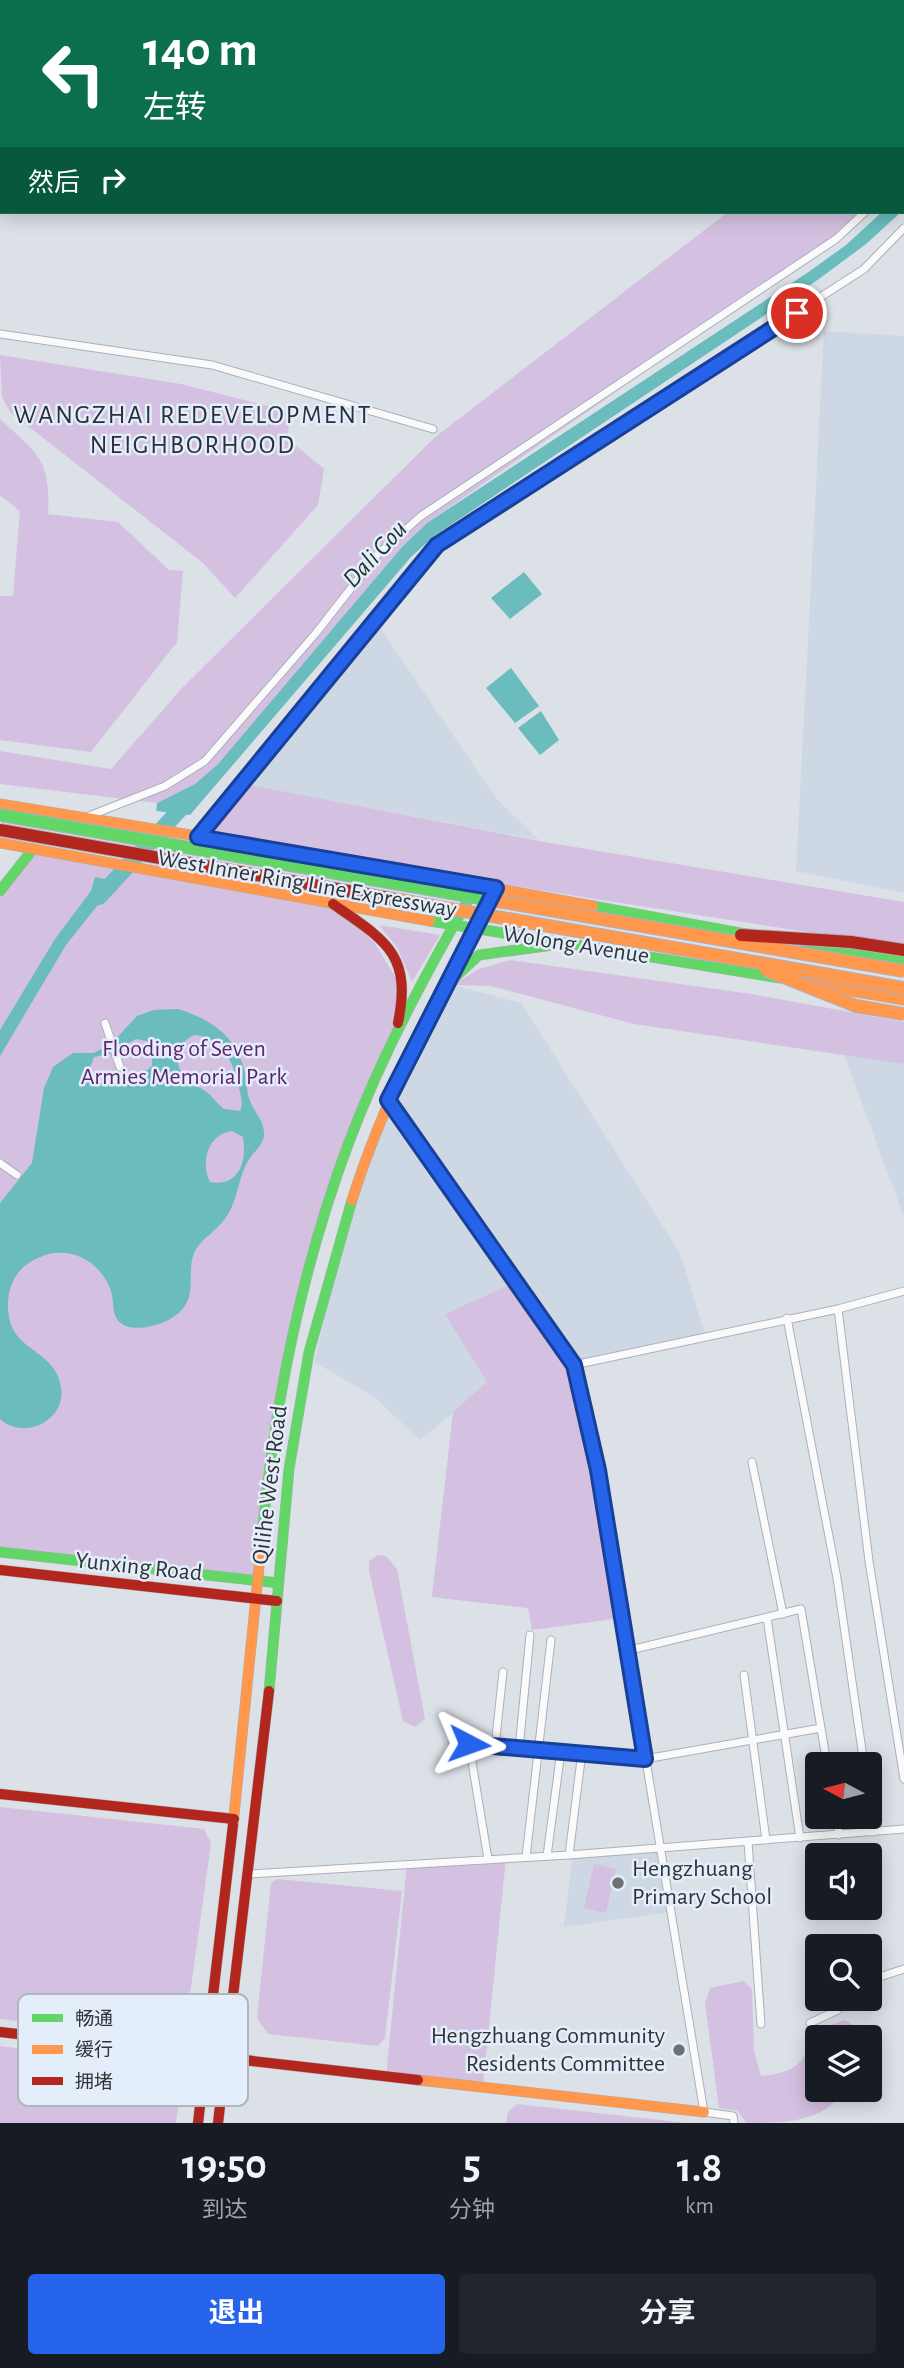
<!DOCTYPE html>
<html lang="zh">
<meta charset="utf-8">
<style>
:root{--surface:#171b24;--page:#20242c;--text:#f1f3f6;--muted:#9ea1a6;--accent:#2563eb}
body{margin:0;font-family:"Alegreya Sans","Noto Sans SC",sans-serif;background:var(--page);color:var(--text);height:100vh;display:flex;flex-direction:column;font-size:26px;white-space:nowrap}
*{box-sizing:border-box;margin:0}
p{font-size:23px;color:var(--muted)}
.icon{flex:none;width:38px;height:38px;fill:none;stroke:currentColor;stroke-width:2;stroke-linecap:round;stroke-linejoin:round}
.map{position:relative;height:2123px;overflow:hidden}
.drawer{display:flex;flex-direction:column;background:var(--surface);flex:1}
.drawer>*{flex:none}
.guide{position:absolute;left:0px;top:0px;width:905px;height:214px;box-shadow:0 4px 18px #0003;background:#0b6e4f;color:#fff;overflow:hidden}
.needle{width:46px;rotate:277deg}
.controls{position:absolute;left:805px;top:1752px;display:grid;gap:14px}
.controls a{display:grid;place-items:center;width:77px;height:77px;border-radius:7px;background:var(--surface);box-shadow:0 4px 18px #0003;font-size:35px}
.pin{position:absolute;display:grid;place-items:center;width:60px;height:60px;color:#fff;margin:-30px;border:4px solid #fff;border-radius:50%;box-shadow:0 2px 7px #0007}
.me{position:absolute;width:77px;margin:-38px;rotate:94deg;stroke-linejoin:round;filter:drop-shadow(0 0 5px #0008)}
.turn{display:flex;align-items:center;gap:24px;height:147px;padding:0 28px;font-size:32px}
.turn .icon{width:91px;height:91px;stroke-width:2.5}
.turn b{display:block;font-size:49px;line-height:60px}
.then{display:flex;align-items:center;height:66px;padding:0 28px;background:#0003;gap:14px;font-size:26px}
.eta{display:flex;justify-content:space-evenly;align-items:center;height:119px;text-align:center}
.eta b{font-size:42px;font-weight:700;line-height:49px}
.action{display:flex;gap:14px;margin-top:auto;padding:14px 28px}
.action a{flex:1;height:80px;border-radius:7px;background:var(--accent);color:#fff;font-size:28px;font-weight:700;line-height:80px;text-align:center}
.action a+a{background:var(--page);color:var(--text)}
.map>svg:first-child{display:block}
</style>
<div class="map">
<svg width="904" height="2123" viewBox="0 0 904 2123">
<rect width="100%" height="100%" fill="#dce1e8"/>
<path fill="#ced7e4" d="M 824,331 L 904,336 L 904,893 L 796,871 Z
M 372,616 L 496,798 L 539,840 L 233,782 Z
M 453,985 L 521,1003 L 680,1253 L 706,1337 L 574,1365 L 532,1630 L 528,1608 L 432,1597 L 453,1413 L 420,1440 L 372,1395 L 314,1362 L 344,1237 L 383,1119 L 433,1013 Z
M 844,1055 L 904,1064 L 904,1217 Z
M 661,1848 L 671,1912 L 564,1927 L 573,1854 Z"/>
<path fill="#d4c0e0" d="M 728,212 L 865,212 L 836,239 L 427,523 L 402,547 L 218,764 L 195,784 L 157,803 L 0,784 L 0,751 L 111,769 L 183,687 L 434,438 Z
M 0,355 L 181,384 L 291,412 L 287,438 L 324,469 L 318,505 L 235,598 L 203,563 L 10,412 L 2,397 Z
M 0,419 C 38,454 51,459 48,514 L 118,522 L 169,570 L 183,571 L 177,642 L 91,752 L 0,740 L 0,596 L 13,596 L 20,511 L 0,495 Z
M 240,783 L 539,841 L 904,902 L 904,947 L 198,837 Z
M 33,849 L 329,902 L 374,942 L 394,975 L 400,995 L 397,1032 L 336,1180 L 283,1384 L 259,1581 L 0,1552 L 0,891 Z
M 379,925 L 440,935 L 412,982 L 397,947 Z
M 510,960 L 751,994 L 904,1022 L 904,1064 L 634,1024 L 491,986 L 453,985 L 479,969 Z
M 516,1282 L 574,1365 L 598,1470 L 621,1618 L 532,1630 L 528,1608 L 432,1597 L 453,1412 L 487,1382 L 445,1314 Z
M 378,1555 L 386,1556 L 397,1569 L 425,1719 L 415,1727 L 403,1721 L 369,1571 L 369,1561 Z
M 0,1807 L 204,1829 L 211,1843 L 185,2031 L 172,2039 L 0,2019 Z
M 506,1858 L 483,2087 L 386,2076 L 407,1864 Z
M 594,1864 L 616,1869 L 606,1913 L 584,1908 Z
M 277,1879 L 402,1891 L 385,2038 L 378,2046 L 268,2034 L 257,2018 L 271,1883 Z
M 744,1981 L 752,1989 L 754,2051 L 761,2076 C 798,2072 804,2063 817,2030 L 844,2020 L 855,2026 L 854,2037 L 817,2037 L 817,2090 L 842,2090 C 827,2123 781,2123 746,2123 L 738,2111 L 719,2108 L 705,2003 L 710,1988 Z
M 0,2046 L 171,2068 L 181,2085 L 176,2123 L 0,2123 Z
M 517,2104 L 687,2123 L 506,2123 L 508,2112 Z"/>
<path fill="#6abcbd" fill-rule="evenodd" d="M 882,212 L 901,212 L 866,244 L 819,279 L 434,536 L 411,557 L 190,815 L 156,811 L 157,803 L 195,784 L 218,764 L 402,547 L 427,523 L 810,271 L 846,245 Z
M 524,572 L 542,594 L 510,619 L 491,598 Z
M 511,668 L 539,706 L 515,723 L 486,688 Z
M 541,711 L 559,740 L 540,755 L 518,728 Z
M 95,877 L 119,882 L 116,891 L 97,906 L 66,945 L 0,1056 L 0,1030 L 55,939 L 91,891 Z
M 178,1009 C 210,1019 235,1035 244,1069 C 247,1079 246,1091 250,1101 C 254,1112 265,1122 264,1135 C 263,1146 253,1152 248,1161 C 237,1180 238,1203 224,1220 C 216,1231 201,1239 195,1251 C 184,1274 202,1299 172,1318 C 158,1327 122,1336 115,1315 C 112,1305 114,1294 108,1284 C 95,1257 64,1245 38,1258 C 22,1265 13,1276 9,1293 C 0,1355 54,1343 61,1387 C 67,1420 24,1441 0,1419 L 0,1203 L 32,1163 L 44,1088 L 53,1067 L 73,1053 L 94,1053 L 111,1044 L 137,1016 L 154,1010 ZM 194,1035 C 222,1037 232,1059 238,1084 C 240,1093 244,1102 240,1111 L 224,1109 C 217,1104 214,1098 208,1093 C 202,1088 195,1086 189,1081 C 172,1068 175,1044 194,1035 ZM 136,1039 L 147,1041 L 152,1047 L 152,1066 C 131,1084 119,1089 93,1080 L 88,1073 L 94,1057 L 109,1054 ZM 232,1131 L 243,1137 C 247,1162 239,1187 210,1182 C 200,1162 208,1134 232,1131 Z"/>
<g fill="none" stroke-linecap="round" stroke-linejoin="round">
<path stroke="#6abcbd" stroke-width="16" d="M 99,897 L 188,801"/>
<defs>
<path id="street" d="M 67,0 L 68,2
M 504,0 L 504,2
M 719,0 L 720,2
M 807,0 L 807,2
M 294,2 L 300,0
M 797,2 L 800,0
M 0,101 L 2,100
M 903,177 L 904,176
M 0,334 L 212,365 L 433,429
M 89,816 L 165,786 L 205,761 L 316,633 L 377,555 L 421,516 L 836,239 L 865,212
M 198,837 L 437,545 L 864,269 L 904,228
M 105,1023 L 120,1067
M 388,1100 L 574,1365 L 598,1470 L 704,2112 L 733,2116 L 734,2123
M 0,1163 L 17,1175
M 838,1309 L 869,1561 L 904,1779
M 787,1318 L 837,1578 L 864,1764
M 574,1365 L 838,1309 L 904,1291
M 752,1462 L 783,1614
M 767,1618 L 800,1838
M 626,1651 L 801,1609 L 827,1764
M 744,1675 L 766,1840
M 495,1746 L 503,1672
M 519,1748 L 530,1635
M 870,1806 L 873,1832
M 836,1816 L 839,1835
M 748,1842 L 761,2024
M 569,1855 L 582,1752
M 547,1856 L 561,1751
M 526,1857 L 551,1640
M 488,1859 L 469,1744 L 645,1759 L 821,1728
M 248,1874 L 569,1855 L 904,1829
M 870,1980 L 904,1969
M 810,2023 L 838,2010 L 841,1998"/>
<path id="fast" d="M 0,891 L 33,849
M 593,906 L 751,935
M 430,921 L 779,978
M 804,944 L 904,959
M 453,979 L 479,955 L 553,945
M 0,1552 L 279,1583
M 260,1557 C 272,1416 299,1275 349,1142 C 382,1054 427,971 474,890
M 269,1691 L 289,1469 L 309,1352 L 352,1200"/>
<path id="slow" d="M 0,804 L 301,853 L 593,906
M 0,843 L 430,921
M 804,983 L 904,1000
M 352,1200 C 386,1092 440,995 493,895
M 233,1825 L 260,1557
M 418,2080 L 704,2112"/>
<path id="jam" d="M 333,904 C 386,941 412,954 398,1023
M 0,1570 L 277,1601
M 0,1794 L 234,1819
M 0,2032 L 418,2080
M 198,2123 L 233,1825
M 218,2123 L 269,1691"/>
</defs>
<use href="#street" stroke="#acb0b5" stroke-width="9"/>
<use href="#fast" stroke="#acb0b5" stroke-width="11"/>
<use href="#slow" stroke="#acb0b5" stroke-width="11"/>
<use href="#jam" stroke="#acb0b5" stroke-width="11"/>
<use href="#street" stroke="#fafafc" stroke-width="7"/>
<use href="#fast" stroke="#63d668" stroke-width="10"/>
<use href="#slow" stroke="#ff974d" stroke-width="10"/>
<use href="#jam" stroke="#b3261e" stroke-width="10"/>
<defs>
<path id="fast-bridge" d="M 0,815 L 497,901"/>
<path id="slow-bridge" d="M 394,899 L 904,988
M 497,901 L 904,971
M 766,970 L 856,1006 L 904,1014"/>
<path id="jam-bridge" d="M 0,830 L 394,899
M 741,935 L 851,942 L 904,950"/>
</defs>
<use href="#fast-bridge" stroke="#aeb0bf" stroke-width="14" stroke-linecap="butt"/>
<use href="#slow-bridge" stroke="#aeb0bf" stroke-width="14" stroke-linecap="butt"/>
<use href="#jam-bridge" stroke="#aeb0bf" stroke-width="14" stroke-linecap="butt"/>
<use href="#fast-bridge" stroke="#63d668" stroke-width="12"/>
<use href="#slow-bridge" stroke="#ff974d" stroke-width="12"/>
<use href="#jam-bridge" stroke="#b3261e" stroke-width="12"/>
</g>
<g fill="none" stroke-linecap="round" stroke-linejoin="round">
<defs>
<path id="route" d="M 469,1744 L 645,1759 L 598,1470 L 574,1365 L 388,1100 L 496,888 L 198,837 L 437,545 L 797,313"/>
</defs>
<use href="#route" stroke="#184099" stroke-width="18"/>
<use href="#route" stroke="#2563eb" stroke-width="12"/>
</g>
<g fill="#6c7176" stroke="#e4eefa" stroke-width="2.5">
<circle cx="618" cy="1883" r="7"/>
<circle cx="679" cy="2050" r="7"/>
</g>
<g text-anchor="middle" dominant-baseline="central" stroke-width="5" stroke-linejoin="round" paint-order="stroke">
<g font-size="24" fill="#303438" stroke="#e4eefa">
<text transform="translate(307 884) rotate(10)">West Inner Ring Line Expressway</text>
<text transform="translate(576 945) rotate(9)">Wolong Avenue</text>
<text transform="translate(270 1485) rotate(-83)">Qilihe West Road</text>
<text transform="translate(139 1567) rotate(6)">Yunxing Road</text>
</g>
<g font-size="24" fill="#5f266f" stroke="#e4eefa">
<text x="184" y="1049">Flooding of Seven<tspan x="184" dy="28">Armies Memorial Park</tspan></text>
</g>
<g font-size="24" fill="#303438" stroke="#e4eefa" text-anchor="start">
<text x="632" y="1869">Hengzhuang<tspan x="632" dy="28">Primary School</tspan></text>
<text x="665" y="2036" text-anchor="end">Hengzhuang Community<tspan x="665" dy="28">Residents Committee</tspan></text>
</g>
<g font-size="26" letter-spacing="2" fill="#293039" stroke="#e4eefa">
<text x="193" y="415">WANGZHAI REDEVELOPMENT<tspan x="193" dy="30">NEIGHBORHOOD</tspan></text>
</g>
<g font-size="26" font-style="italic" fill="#1b302f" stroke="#e4eefa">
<text transform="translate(375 554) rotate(-47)">Dali Gou</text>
</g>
</g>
<rect x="18" y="1994" width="230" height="112" rx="10" fill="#e4eefa" stroke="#aeb6c0" stroke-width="2"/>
<rect x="32" y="2014" width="31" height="8" fill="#63d668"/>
<rect x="32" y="2045" width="31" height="9" fill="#ff974d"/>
<rect x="32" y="2077" width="31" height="8" fill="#b3261e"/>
<g font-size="19" fill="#303438">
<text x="75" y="2025">畅通</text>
<text x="75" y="2056">缓行</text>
<text x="75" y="2088">拥堵</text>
</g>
</svg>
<div class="controls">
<a><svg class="needle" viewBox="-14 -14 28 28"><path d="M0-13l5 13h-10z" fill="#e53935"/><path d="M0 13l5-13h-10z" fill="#9ea1a6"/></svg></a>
<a><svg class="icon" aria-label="sound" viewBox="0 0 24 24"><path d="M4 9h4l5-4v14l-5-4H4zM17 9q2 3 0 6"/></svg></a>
<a><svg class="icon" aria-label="search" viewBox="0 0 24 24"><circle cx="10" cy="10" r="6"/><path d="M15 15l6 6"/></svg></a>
<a><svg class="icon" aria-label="layers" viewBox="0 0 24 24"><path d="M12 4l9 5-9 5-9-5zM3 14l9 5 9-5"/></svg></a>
</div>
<div class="pin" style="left:797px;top:313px;background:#d93025"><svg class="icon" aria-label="arrive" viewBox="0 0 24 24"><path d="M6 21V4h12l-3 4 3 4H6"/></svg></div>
<svg class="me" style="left:469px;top:1744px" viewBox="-20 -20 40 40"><path d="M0-17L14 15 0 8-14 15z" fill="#2563eb" stroke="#fff" stroke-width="4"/></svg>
<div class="guide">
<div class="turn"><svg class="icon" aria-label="left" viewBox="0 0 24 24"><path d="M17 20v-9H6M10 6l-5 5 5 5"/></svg><div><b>140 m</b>左转</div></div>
<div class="then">然后<svg class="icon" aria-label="right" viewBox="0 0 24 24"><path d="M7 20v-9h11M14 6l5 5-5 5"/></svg></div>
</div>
</div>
<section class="drawer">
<div class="eta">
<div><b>19:50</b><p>到达</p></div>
<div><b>5</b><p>分钟</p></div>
<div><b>1.8</b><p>km</p></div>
</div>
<div class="action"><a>退出</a><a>分享</a></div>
</section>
